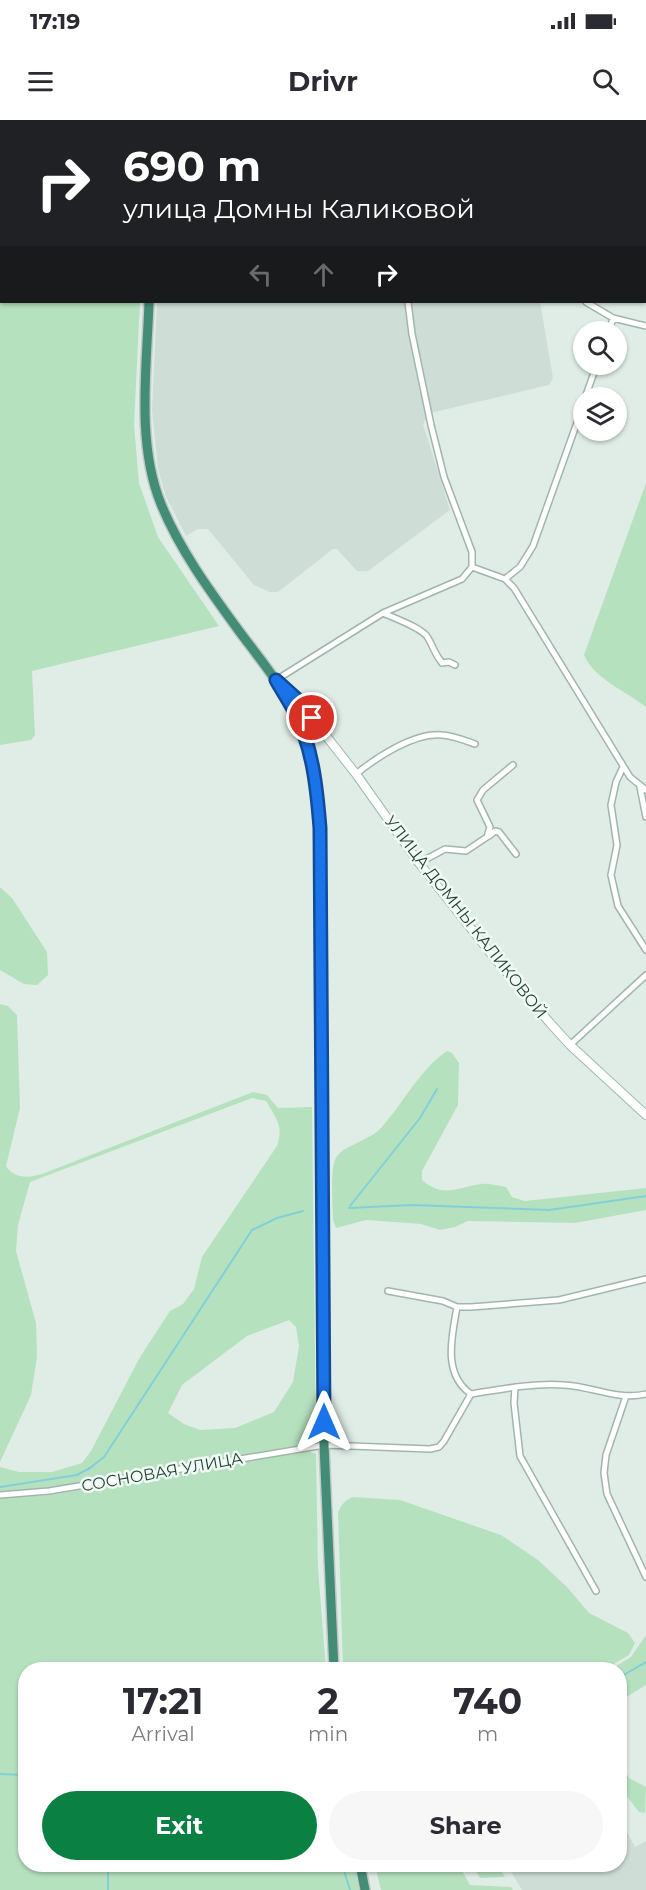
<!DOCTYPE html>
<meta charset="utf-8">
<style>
:root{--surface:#fff;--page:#f7f7f7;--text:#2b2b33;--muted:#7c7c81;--accent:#0b8043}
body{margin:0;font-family:Montserrat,sans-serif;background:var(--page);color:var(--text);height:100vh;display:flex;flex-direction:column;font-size:22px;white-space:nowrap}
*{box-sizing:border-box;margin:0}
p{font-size:20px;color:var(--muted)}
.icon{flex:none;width:33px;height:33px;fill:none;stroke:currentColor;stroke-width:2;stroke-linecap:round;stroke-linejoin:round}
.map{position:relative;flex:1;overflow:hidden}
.panel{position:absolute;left:18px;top:1542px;width:609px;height:210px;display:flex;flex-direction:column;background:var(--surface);border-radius:24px;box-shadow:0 2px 4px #0004}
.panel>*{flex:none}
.guide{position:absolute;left:0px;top:0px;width:646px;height:183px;box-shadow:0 2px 4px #0004;background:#202124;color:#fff;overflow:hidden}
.tools{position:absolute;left:573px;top:201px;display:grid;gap:12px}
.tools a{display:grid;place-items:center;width:54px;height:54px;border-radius:50%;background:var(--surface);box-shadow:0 2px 4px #0004;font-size:30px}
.pin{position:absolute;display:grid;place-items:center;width:51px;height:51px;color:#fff;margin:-26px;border:3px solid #fff;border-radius:50%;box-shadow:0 2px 6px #0007}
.me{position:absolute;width:66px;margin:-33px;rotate:0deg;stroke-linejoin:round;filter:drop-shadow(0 0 4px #0008)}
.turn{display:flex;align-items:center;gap:21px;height:126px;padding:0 24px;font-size:27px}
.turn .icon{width:78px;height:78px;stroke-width:2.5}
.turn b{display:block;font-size:42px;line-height:51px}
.lanes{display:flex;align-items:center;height:57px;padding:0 24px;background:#0003;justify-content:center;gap:30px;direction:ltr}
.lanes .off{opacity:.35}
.eta{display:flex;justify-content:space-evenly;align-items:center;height:102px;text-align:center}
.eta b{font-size:36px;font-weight:700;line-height:42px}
.primary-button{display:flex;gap:12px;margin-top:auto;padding:12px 24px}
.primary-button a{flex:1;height:69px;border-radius:36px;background:var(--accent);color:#fff;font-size:24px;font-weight:700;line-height:69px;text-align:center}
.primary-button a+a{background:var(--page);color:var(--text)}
.status{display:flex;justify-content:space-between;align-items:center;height:42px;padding:0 30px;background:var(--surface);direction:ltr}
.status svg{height:16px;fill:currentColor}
header{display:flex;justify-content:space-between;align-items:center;height:78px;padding:0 24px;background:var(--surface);font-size:27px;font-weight:700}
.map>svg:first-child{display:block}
</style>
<div class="status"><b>17:19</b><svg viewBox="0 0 49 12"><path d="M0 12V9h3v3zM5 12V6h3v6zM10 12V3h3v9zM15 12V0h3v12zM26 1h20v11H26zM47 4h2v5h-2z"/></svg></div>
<header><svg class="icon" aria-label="menu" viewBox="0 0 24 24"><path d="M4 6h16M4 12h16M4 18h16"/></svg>Drivr<svg class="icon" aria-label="search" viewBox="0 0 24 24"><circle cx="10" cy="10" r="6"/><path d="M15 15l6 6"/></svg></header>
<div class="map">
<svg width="646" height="1770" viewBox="0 0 646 1770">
<rect width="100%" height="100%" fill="#e0ede6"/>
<path fill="#ceddd5" d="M 0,0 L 150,0 L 2,2 L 1,108 Z
M 165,0 L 550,0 L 165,2 Z
M 157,182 L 540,182 L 553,258 L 549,265 L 430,293 L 423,304 L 450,390 L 368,451 L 357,451 L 337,429 L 333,429 L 278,472 L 270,472 L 254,465 L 208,409 L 198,409 L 186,416 L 166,377 L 158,349 L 152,290 Z
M 620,1700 L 635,1727 L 646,1721 L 646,1770 L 522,1770 L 507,1745 L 620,1744 Z"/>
<path fill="#b6e1bf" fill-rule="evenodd" d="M 0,107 L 2,182 L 140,182 L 134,305 L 139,363 L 158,417 L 219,506 L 32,551 L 35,615 L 31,620 L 0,625 Z
M 646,363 L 646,587 C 626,571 594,559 584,535 Z
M 0,767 L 12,778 L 47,832 L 48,855 L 37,865 L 24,864 L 0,850 Z
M 0,884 L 8,886 L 17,895 L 20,988 L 6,1046 C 14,1059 29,1058 42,1054 L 253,972 L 267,975 L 278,988 L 312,987 L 316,1318 L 307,1324 L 49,1368 L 0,1371 L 0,1347 L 19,1352 L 52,1352 L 82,1343 L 91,1331 L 140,1237 L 170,1191 L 183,1184 L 194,1169 L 202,1137 L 277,1026 C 284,1006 276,998 266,981 L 252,978 L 30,1062 L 18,1105 L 16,1131 L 36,1203 L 37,1237 L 31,1275 L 0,1342 ZM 289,1200 L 296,1207 L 299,1226 L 293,1262 L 274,1292 L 235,1308 L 200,1310 L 184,1304 L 168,1293 L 182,1265 L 247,1216 Z
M 447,931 L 452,933 L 459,943 L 458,985 L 422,1051 L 422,1060 C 444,1079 457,1067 482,1064 C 490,1063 498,1066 506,1067 L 512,1077 L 525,1081 L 646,1068 L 646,1090 L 575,1103 L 468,1101 L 455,1107 L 440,1110 L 421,1104 L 366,1100 L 336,1108 L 333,1100 C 333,1086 329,1047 337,1036 C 344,1026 369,1020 380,1009 C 403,984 419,950 447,931 Z
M 308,1331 L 316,1334 L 318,1449 L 326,1549 L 26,1550 L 26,1744 L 354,1745 L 359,1770 L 0,1770 L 0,1378 L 50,1375 Z
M 353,1377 L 400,1380 L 501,1415 L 538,1440 L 567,1467 L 589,1493 L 628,1513 L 635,1523 L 629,1535 L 605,1549 L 343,1549 L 338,1392 C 342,1384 345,1380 353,1377 Z
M 646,1515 L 646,1565 L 620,1581 L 620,1550 L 611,1549 L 631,1537 Z
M 620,1641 L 629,1658 L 646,1667 L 645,1693 L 639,1692 L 620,1667 Z
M 375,1745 L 459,1745 L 470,1765 L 511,1767 L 513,1770 L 381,1770 Z
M 472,1745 L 498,1745 L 505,1757 L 480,1758 Z"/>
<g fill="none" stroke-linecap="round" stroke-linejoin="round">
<path stroke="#81d0d9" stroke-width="2" d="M 350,1086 L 420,998 L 437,969
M 349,1088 L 412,1085 L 549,1090 L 646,1076
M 0,1367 L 77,1355 L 90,1348 L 104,1337 L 252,1110 L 277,1098 L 303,1091
M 620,1557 L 646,1542
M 0,1654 L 26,1655
M 342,1744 L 350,1770
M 108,1770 L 108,1744"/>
<defs>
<path id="minor" d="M 409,2 L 409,0
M 617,2 L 617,0
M 586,182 L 613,198 L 646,206
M 609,212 L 613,198
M 585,278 L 597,244
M 472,447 L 505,459 L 514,468 L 630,657 L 646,670
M 505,459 L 520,447 L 533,426 L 584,283
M 383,493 C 394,498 423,508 428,518 C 434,528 434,533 442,543 L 449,542 L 455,545
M 276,560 L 383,493 L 462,459 L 472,447 L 472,432 L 444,357 L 431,305 L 412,214 L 408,182
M 623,647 L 616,662 L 611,685 L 617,725 L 611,755 L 618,786 L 646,830
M 356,654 C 377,637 415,612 442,615 C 454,616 464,620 475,624
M 640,667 L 646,697
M 489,716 L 495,711 L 499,712 L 516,734
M 419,743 L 445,729 L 466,731 L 487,717 L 490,707 L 477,680 L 483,670 L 513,645
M 570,925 L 646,855
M 388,1171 L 443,1181 L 457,1187 L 471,1187 L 559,1180 L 646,1159
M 457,1187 C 452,1216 442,1254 471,1274
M 515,1267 L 514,1283 L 520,1336 L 596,1471
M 626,1276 L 606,1335 L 604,1353 L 607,1374 L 646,1457
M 0,1375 L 49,1371 L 324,1325 L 430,1329 L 439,1327 L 444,1321 L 471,1274 C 502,1269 533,1263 564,1265 C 591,1266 619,1281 646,1274"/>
<path id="secondary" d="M 279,563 L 297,579 L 356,654 L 419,743 L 492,835 L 550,903 L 570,925 L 646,995"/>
<path id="trunk" d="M 159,2 L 159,0
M 149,182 C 147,246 136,323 161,384 C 180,431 212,474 242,515 C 261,540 281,565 296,594 C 313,628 317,670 320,708 L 324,1325 L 334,1550
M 360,1744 L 365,1770"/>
</defs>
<use href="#minor" stroke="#a2b5ad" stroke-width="8"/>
<use href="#secondary" stroke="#9dbaae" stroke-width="10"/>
<use href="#trunk" stroke="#c0c9c6" stroke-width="12"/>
<use href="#minor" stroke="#fff" stroke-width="5"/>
<use href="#secondary" stroke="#fff" stroke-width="8"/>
<use href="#trunk" stroke="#438c76" stroke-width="9"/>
</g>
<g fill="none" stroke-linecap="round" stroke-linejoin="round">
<defs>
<path id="route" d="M 312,598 L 297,579 L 276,560 C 282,571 290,582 295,593 C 313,628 317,670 320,708 L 324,1302"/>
</defs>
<use href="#route" stroke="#114b97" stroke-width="15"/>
<use href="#route" stroke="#1a73e8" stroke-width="10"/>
</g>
<g text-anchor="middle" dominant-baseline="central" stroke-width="5" stroke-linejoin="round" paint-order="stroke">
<g font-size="16" fill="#1e3f34" stroke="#f1f9f4">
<text transform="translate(466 797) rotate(52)">УЛИЦА ДОМНЫ КАЛИКОВОЙ</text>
<text transform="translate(162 1352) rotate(-10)">СОСНОВАЯ УЛИЦА</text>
</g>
</g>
</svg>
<div class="tools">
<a><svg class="icon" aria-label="search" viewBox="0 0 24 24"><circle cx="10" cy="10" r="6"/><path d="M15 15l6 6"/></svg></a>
<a><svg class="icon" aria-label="layers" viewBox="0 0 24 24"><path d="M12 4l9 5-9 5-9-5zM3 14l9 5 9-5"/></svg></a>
</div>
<div class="pin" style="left:312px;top:598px;background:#d93025"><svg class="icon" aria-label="arrive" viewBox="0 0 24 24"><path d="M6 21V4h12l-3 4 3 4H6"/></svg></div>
<svg class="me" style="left:324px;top:1302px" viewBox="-20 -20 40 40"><path d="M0-17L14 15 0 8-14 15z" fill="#1a73e8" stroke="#fff" stroke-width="4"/></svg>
<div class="guide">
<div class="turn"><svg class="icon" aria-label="right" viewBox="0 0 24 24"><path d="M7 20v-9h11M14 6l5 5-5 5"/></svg><div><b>690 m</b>улица Домны Каликовой</div></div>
<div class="lanes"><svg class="icon off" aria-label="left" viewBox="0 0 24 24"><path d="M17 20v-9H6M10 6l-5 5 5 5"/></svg><svg class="icon off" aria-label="ahead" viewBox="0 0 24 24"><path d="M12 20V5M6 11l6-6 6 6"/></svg><svg class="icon" aria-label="right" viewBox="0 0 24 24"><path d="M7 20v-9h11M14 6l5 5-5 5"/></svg></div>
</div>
<section class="panel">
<div class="eta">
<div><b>17:21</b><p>Arrival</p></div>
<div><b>2</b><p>min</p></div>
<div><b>740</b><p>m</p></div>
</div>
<div class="primary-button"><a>Exit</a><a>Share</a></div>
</section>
</div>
